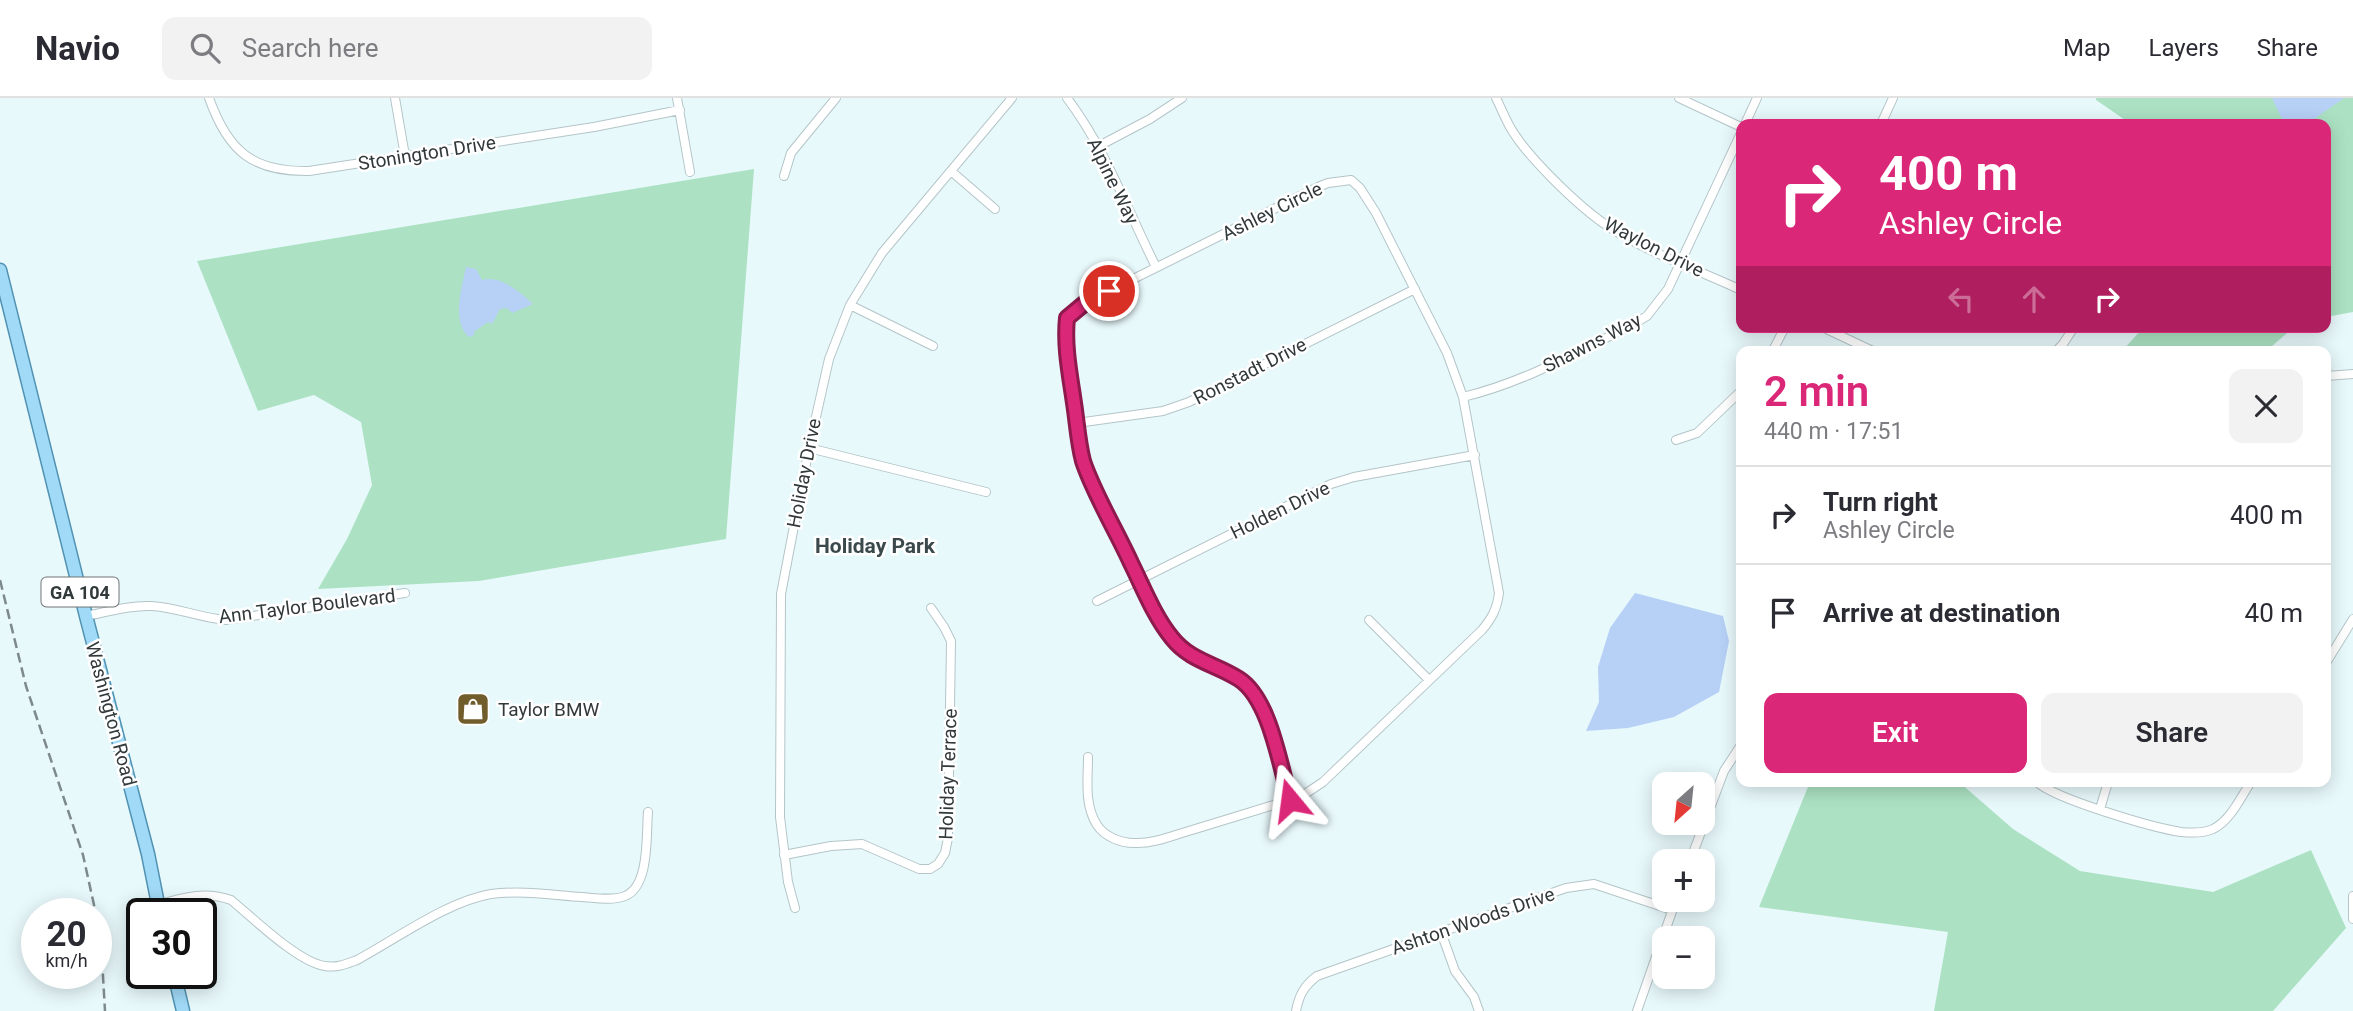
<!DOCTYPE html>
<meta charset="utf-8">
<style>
:root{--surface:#fff;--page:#f2f2f3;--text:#2b2b33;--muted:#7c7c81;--line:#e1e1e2;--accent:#db2777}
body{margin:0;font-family:Roboto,sans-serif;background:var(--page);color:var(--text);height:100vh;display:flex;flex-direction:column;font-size:26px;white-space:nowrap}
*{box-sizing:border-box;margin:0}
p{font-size:23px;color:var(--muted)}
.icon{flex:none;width:38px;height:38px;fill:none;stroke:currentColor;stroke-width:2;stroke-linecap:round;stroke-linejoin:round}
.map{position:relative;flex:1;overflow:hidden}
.details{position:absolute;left:1736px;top:248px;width:595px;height:441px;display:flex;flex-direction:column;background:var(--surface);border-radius:14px;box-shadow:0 4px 18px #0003}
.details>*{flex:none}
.banner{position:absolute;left:1736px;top:21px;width:595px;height:214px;border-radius:14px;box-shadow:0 4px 18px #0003;background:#db2777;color:#fff;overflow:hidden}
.needle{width:46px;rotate:207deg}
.buttons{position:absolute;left:1652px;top:674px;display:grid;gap:14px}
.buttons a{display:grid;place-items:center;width:63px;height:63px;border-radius:14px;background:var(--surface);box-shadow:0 4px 18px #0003;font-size:35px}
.speed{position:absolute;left:21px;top:800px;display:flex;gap:14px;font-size:35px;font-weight:700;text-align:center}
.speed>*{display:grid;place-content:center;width:91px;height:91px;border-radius:50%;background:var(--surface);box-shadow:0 4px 18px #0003;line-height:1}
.speed small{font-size:18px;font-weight:400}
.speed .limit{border:4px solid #111;border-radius:10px;background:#fff;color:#111}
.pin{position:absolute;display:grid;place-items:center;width:60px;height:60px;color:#fff;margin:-30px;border:4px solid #fff;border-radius:50%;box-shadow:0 2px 7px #0007}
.me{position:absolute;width:77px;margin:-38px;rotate:344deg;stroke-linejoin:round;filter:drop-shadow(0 0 5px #0008)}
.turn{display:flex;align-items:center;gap:24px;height:147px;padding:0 28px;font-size:32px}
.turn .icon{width:91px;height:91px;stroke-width:2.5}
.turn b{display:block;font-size:49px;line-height:60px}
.lanes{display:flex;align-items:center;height:66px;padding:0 28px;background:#0003;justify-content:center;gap:35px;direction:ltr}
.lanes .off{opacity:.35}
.round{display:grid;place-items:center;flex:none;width:74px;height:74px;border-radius:14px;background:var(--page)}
.overview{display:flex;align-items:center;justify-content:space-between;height:119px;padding:0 28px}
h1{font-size:42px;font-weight:600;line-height:52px;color:var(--accent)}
.action{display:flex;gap:14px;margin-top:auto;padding:14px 28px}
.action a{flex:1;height:80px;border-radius:14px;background:var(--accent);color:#fff;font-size:28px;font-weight:600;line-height:80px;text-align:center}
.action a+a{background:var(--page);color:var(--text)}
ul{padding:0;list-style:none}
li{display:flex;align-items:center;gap:21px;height:98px;padding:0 28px;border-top:2px solid var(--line)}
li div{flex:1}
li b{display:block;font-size:26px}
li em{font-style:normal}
header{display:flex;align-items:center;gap:42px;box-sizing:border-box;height:98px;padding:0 35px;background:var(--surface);border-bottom:2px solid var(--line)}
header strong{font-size:33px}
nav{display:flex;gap:38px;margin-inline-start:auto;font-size:24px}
.search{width:490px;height:63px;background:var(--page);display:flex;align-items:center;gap:18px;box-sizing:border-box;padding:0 24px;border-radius:14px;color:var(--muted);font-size:26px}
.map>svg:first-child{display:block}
</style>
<header>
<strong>Navio</strong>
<div class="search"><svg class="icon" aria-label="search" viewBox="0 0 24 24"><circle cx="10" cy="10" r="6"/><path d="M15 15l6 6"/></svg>Search here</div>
<nav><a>Map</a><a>Layers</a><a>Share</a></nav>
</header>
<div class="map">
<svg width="2353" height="913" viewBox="0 0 2353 913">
<rect width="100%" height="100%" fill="#e8f9fc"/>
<path fill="#ace2c3" d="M 2096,0 L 2353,0 L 2353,214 L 2326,219 L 2326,26 L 2131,26 L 2096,2 Z
M 754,71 L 726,441 L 479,483 L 318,491 L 347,441 L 372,387 L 361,324 L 314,297 L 258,313 L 197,163 Z
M 2144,229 L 2294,229 L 2265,254 L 2121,254 Z
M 1810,684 L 1959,684 L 2013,731 L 2080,773 L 2213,794 L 2311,752 L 2346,830 L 2273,913 L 1934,913 L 1948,834 L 1759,809 Z"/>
<path fill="#b6d0f6" d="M 2272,0 L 2344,0 L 2307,26 L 2288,26 L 2282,21 Z
M 466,169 L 476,171 L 482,182 C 501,177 520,194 533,206 L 512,215 L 507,210 L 500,211 L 492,226 L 488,224 L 475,233 L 473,238 L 469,239 C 451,224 462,188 466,169 Z
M 1635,495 L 1723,518 L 1729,543 L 1719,594 L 1674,619 L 1628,630 L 1586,633 L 1599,604 L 1598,569 L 1610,530 Z"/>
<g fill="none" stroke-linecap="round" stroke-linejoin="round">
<defs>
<path id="street" d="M 209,0 C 228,53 252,74 309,73 L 594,29 L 680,12
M 395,0 L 405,58
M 677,0 L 690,74
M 1067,0 C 1105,50 1128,113 1156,169
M 1496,0 C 1501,10 1505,20 1510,29 C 1527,59 1580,110 1609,129 C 1649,155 1698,172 1741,192
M 1679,0 L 1741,29
M 1745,26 L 1757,0
M 1881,26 L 1893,0
M 1097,49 L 1150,21 L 1182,0
M 951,73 L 995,111
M 784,78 L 791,55 L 836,0
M 850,207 L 933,248
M 1822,229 L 1875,254
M 1772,254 L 1785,229
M 2055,254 L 2063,246 L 2074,229
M 2326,278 L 2353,276
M 1463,299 C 1522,285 1575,255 1630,228 L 1647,218 L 1668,191 L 1741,35
M 1077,325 L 1163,313 L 1189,304 L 1415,191
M 1676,342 L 1697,335 L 1741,293
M 809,350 L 986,394
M 1097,503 L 1331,386 L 1354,379 L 1475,357
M 86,518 C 107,514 129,507 151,508 C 176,509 200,520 226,522 L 405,495
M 1369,522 L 1429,582
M 2326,565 L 2353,521
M 1088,659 C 1088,681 1084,707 1097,727 C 1105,739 1121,745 1134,745 C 1154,746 1174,737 1192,732 C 1225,722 1257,712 1290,702 L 1302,698 L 1323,684 L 1482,532 C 1492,520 1497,511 1499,495 L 1463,299 L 1447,255 L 1376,115 L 1360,90 L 1351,82 L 1328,85 L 1318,89 L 1085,205 L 1067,220 L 1065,232 L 1079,343 L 1084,365 L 1094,386 L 1163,528 C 1173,542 1183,554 1198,562 C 1212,570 1229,572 1242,583 C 1271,605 1280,668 1290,702
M 2037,684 C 2055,701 2154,730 2181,734 C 2191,735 2204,735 2213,731 C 2231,722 2240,700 2251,684
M 2100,711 L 2108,684
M 784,757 L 831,748 L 862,746 L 919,771 L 930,771 L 938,766 L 945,755 L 948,740 L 951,543 L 944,529 L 931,510
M 1690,763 L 1724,673 L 1741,647
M 2353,798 L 2353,821
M 158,807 C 183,799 206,793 231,802 C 253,820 299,865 325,868 C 337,870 346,866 357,862 C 396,841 448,803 491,796 C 521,792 552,797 582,799 C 595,800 613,803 625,798 C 650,788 646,737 648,714
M 795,810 L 788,784 L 780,719 L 781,496 L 809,350 L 829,261 L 850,207 L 882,155 L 1012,0
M 1441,834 L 1455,873 L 1474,899 L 1479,913
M 1296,913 C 1299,897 1304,888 1317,878 L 1566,790 L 1594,786 L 1672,812
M 1637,913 L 1676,802"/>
<path id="primary" d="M 0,172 L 86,518 L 148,756 L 160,816
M 174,875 L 183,913"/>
</defs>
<use href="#street" stroke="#b4c5c8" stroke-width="10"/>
<use href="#primary" stroke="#5192b2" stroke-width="15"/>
<use href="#street" stroke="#fff" stroke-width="8"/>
<use href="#primary" stroke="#a1daf7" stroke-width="12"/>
<path stroke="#7e898b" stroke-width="2.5" stroke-dasharray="10 5" stroke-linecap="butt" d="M 0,482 L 26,588 L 83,757 L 96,816
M 96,816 L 102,861 L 105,913"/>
</g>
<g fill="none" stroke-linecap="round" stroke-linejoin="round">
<defs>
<path id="route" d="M 1109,193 L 1085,205 L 1067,220 C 1064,248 1070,277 1074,305 C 1077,324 1078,344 1083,363 C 1093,394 1117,434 1131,465 C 1143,489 1154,518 1172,540 C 1190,563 1216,566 1239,581 C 1270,601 1280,668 1290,702"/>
</defs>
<use href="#route" stroke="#8e194d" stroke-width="18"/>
<use href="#route" stroke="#db2777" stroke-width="12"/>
</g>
<defs>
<symbol id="shop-square" viewBox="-11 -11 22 22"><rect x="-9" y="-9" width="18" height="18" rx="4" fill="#715c2b" stroke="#fff"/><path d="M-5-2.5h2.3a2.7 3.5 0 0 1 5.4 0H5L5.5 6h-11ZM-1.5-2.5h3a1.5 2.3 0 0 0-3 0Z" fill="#fff"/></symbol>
</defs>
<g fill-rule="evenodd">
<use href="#shop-square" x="454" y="592" width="38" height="38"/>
</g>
<g text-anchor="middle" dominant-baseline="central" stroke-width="5" stroke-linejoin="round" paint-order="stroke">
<rect fill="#fff" stroke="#707475" stroke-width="2" x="41.5" y="479.5" width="77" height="29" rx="5"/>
<g font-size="18" font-weight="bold" fill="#32393a">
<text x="80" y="494">GA 104</text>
</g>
<g font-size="19" fill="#32393a" stroke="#fff">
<text transform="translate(427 55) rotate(-9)">Stonington Drive</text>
<text transform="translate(1113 83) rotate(64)">Alpine Way</text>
<text transform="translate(1272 113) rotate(-26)">Ashley Circle</text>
<text transform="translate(1654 149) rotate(27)">Waylon Drive</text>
<text transform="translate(1592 245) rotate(-27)">Shawns Way</text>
<text transform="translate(1250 273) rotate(-27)">Ronstadt Drive</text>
<text transform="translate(804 375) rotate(-79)">Holiday Drive</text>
<text transform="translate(1280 412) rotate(-26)">Holden Drive</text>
<text transform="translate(307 508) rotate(-7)">Ann Taylor Boulevard</text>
<text transform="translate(111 616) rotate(75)">Washington Road</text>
<text transform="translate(948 676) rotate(-88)">Holiday Terrace</text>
<text transform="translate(1473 823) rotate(-19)">Ashton Woods Drive</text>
</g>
<g font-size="19" fill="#32393a" stroke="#fff" text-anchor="start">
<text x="498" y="611">Taylor BMW</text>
</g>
<g font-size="21" font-weight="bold" fill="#3b494c" stroke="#fff">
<text x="875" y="448">Holiday Park</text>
</g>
</g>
</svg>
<div class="buttons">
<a><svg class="needle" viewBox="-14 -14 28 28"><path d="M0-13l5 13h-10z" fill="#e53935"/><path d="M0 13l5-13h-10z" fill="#7c7c81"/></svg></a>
<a>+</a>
<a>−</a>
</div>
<div class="speed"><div>20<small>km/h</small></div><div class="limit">30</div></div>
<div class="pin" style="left:1109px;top:193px;background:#d93025"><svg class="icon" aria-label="arrive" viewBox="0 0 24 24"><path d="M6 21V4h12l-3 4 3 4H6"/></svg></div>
<svg class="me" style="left:1290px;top:702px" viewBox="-20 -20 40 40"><path d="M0-17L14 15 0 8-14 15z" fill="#db2777" stroke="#fff" stroke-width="4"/></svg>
<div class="banner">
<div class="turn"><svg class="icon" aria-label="right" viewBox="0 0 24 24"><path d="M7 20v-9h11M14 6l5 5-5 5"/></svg><div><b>400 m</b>Ashley Circle</div></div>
<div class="lanes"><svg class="icon off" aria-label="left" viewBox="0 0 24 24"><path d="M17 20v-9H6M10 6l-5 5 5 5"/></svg><svg class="icon off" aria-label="ahead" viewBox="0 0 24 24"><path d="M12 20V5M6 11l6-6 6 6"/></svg><svg class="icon" aria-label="right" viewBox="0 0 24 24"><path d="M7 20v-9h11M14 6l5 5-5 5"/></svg></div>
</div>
<section class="details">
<div class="overview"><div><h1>2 min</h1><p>440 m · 17:51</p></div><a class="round"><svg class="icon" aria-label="close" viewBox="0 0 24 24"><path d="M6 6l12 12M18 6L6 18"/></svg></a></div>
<ul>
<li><svg class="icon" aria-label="right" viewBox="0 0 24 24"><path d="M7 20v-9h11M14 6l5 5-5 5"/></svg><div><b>Turn right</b><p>Ashley Circle</p></div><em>400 m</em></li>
<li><svg class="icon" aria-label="arrive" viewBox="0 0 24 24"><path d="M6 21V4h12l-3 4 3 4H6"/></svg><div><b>Arrive at destination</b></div><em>40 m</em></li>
</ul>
<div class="action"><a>Exit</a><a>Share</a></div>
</section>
</div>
